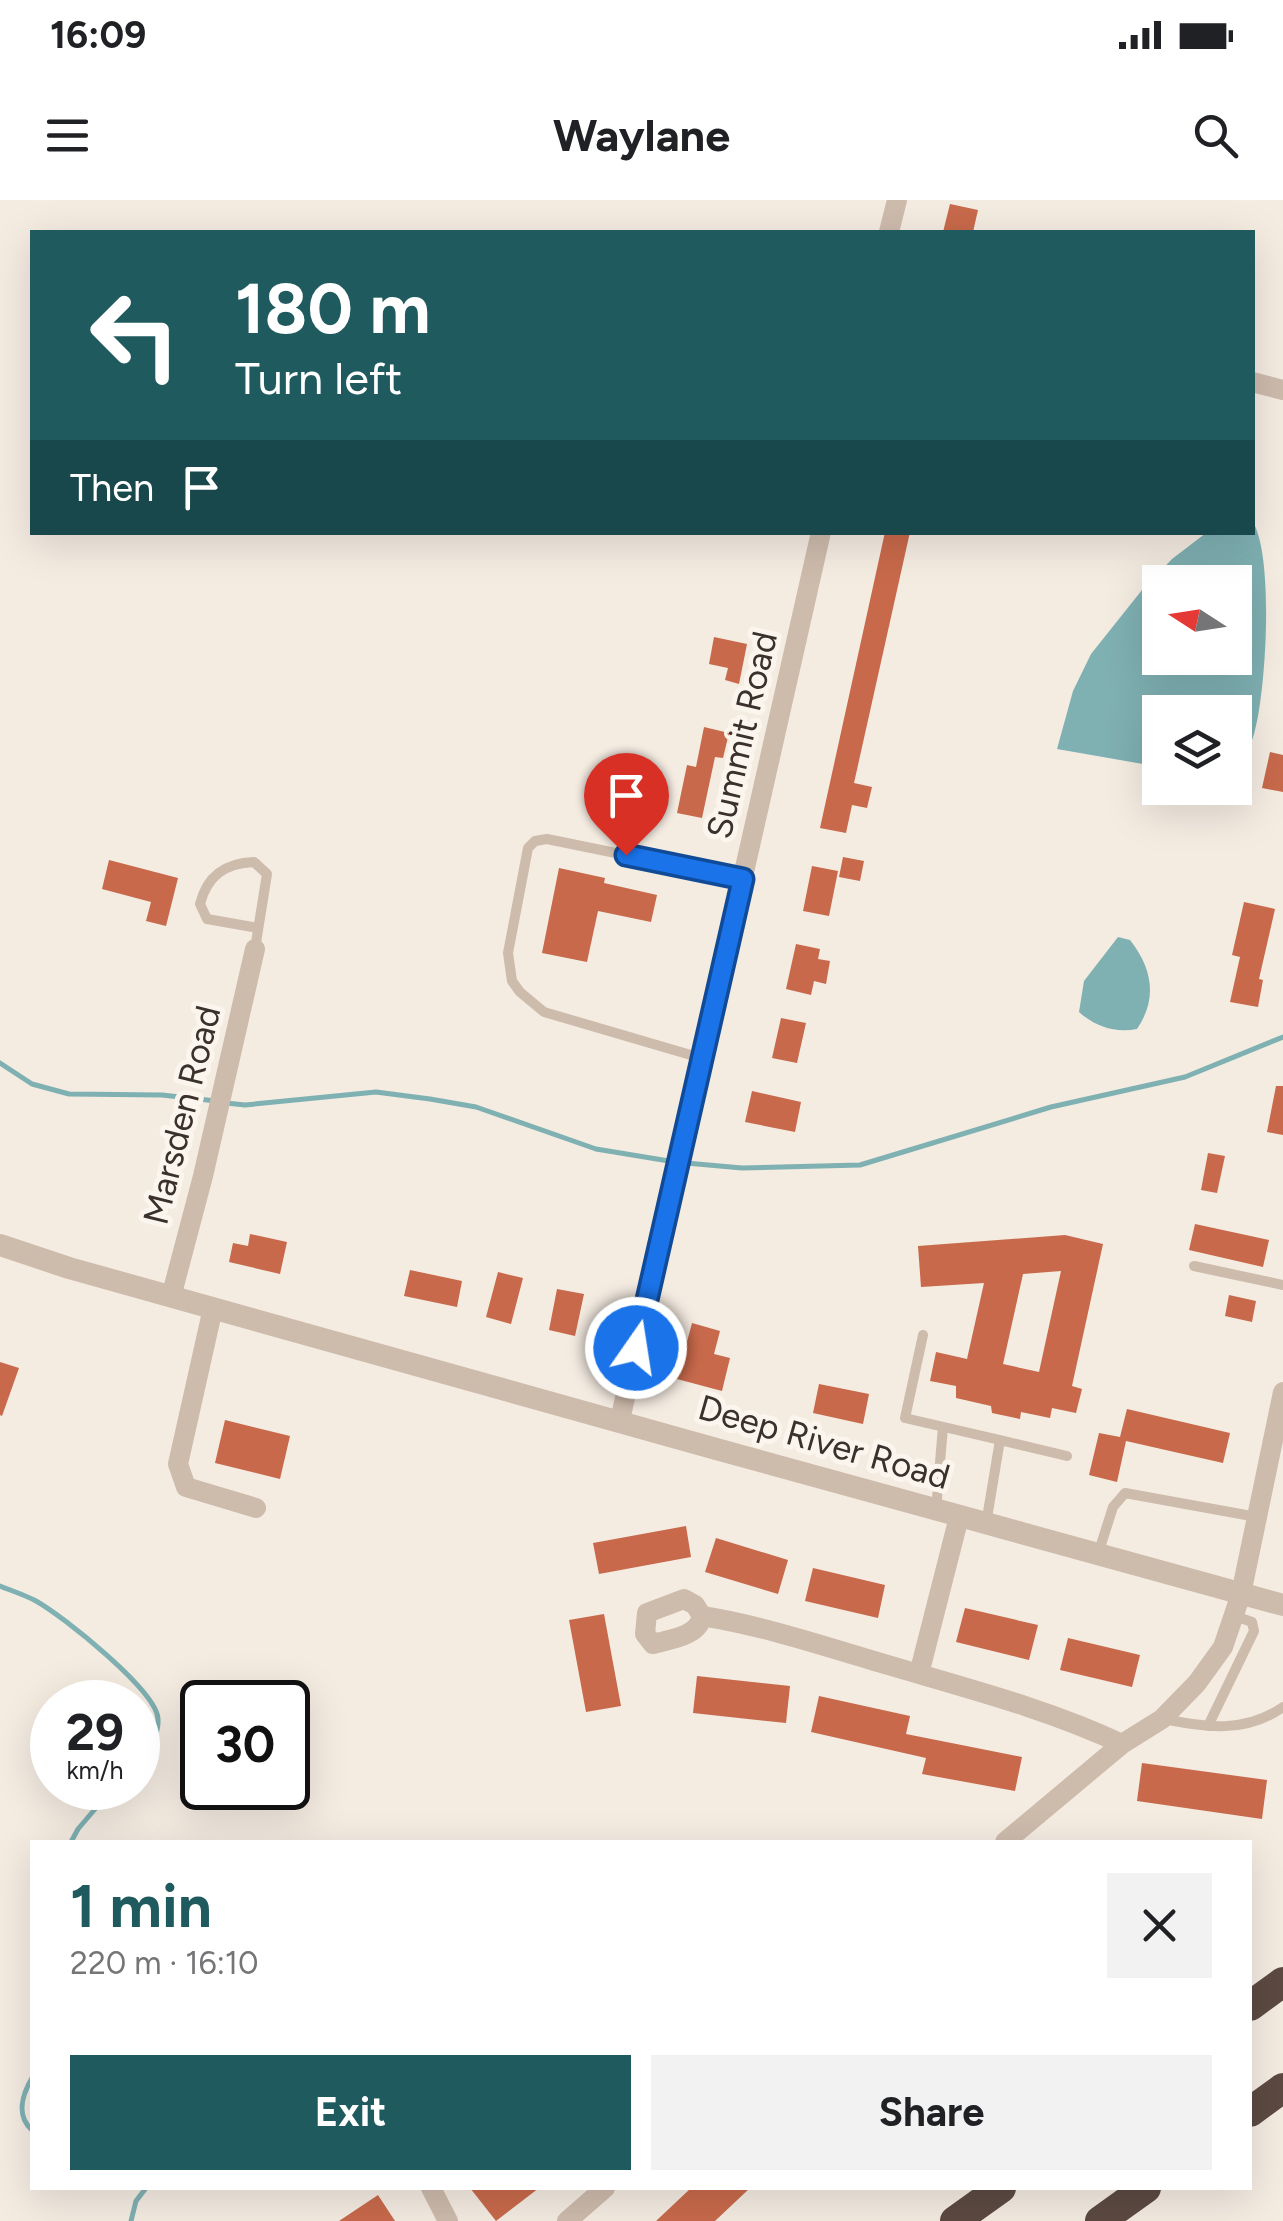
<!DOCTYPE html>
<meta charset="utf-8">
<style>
:root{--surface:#fff;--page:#f2f2f2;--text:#202124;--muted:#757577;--accent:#1f5a5e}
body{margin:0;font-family:Figtree,sans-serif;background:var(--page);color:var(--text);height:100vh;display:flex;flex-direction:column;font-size:38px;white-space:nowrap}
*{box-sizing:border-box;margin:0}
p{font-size:32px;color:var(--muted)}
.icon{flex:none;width:55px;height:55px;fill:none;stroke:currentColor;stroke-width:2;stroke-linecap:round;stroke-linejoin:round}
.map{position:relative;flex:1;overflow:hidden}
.side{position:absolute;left:30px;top:1640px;width:1222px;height:350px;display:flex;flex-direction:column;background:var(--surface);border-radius:0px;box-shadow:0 10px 40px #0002}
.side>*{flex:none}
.hud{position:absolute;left:30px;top:30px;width:1225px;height:305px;border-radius:0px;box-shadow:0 10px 40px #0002;background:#1f5a5e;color:#fff;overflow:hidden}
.needle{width:65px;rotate:282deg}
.controls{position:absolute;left:1142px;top:365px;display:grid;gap:20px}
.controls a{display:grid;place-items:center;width:110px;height:110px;border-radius:0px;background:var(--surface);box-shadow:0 10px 40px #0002;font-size:50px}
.speed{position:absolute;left:30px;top:1480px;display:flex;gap:20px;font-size:50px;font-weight:700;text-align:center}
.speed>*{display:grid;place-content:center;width:130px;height:130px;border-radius:50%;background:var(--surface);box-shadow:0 10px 40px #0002;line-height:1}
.speed small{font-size:25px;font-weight:400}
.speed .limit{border:5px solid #111;border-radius:15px;background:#fff;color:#111}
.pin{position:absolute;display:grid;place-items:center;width:85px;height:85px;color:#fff;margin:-102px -42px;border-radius:50% 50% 50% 0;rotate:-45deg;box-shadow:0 0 10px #0007}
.pin .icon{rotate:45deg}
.me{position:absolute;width:110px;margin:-55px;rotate:13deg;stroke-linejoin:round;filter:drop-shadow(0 0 8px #0008)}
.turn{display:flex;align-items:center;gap:35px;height:210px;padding:0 40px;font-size:45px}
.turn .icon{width:130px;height:130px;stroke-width:2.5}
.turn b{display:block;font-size:70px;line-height:85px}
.then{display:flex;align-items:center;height:95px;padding:0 40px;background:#0003;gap:20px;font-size:38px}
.round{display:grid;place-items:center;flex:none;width:105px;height:105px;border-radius:0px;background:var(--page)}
.summary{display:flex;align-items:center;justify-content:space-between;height:170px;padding:0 40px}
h1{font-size:60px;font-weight:700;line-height:75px;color:var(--accent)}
.action{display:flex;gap:20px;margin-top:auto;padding:20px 40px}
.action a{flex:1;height:115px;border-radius:0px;background:var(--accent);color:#fff;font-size:40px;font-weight:700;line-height:115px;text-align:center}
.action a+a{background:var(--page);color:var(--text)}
.status{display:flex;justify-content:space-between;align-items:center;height:70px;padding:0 50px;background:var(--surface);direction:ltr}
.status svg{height:28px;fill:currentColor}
header{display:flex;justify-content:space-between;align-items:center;height:130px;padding:0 40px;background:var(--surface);font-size:45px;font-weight:700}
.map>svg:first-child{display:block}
</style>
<div class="status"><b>16:09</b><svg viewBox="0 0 49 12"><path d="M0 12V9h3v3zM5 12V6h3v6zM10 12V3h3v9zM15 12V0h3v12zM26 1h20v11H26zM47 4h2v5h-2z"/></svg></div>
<header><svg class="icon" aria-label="menu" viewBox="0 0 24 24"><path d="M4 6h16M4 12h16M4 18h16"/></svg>Waylane<svg class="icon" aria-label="search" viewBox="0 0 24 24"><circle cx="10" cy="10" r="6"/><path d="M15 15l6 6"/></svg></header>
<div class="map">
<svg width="1283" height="2021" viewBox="0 0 1283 2021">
<rect width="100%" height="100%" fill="#f4ebe1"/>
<path fill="#7fb0b2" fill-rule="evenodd" d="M 1253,322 C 1274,358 1266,489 1255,530 C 1252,543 1246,554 1239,565 L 1235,567 L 1235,512 L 1160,512 L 1160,567 L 1057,549 L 1073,491 L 1091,454 L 1142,390 L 1172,359 L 1206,333 L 1252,332 ZM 1160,382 L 1235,382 L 1235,458 L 1160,458 Z
M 1118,737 L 1130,740 C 1152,768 1158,798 1137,829 C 1115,833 1096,827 1079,812 L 1084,781 Z"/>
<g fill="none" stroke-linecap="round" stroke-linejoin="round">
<path stroke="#7fb0b2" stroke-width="5" d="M 0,863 L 32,884 L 69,894 L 162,895 L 216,901
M 226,903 L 245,905 L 376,892 L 430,899 L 476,907 L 596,949 L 675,962
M 686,963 L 742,968 L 860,965 L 1051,907 L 1185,877 L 1283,837
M 0,1386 C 12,1391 25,1395 36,1401 C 63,1416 157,1491 158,1519 C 159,1537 148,1547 138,1559
M 71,1642 L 78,1629 L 113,1588
M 32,1878 C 22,1895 16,1916 32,1930
M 131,2021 L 136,2001 L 146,1988"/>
</g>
<path fill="#c8694b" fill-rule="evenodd" d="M 950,4 L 978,10 L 973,32 L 943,32 Z
M 885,332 L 910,332 L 854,583 L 872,587 L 867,608 L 852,605 L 846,633 L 820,628 Z
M 714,437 L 747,444 L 739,484 L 725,480 L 728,468 L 709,464 Z
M 704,527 L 729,533 L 723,558 L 715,557 L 702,618 L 677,613 L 687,565 L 696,567 Z
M 1270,552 L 1283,555 L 1283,592 L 1262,588 Z
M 843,657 L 864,661 L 860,681 L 839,677 Z
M 109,660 L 178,678 L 166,726 L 146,721 L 151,702 L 102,689 Z
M 812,666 L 838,671 L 829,716 L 803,711 Z
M 559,668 L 605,678 L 604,683 L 657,695 L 651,722 L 598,711 L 587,762 L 542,753 Z
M 1244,702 L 1275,709 L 1259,779 L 1263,780 L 1258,807 L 1230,802 L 1240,757 L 1232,755 Z
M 796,744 L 820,749 L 818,759 L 830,761 L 826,784 L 814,781 L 811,795 L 786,789 Z
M 781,818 L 806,823 L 797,863 L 772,858 Z
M 1276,886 L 1283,886 L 1283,935 L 1267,932 Z
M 752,891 L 801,902 L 795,932 L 745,922 Z
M 1208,953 L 1225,956 L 1217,993 L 1201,990 Z
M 1195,1024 L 1269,1040 L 1263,1067 L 1189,1050 Z
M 250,1034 L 287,1042 L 280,1074 L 229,1062 L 233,1043 L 248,1046 Z
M 1065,1035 L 1103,1044 L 1072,1186 L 1082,1189 L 1076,1213 L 1052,1208 L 1050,1218 L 1021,1212 L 1020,1219 L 992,1213 L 991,1206 L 956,1198 L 956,1186 L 930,1181 L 936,1152 L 967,1159 L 984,1083 L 921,1087 L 918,1046 ZM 1061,1071 L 1039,1172 L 1003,1164 L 1023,1074 Z
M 410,1070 L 462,1081 L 457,1107 L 404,1096 Z
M 498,1072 L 523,1078 L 511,1124 L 486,1117 Z
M 557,1089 L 584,1094 L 575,1136 L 549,1130 Z
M 1229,1095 L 1256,1101 L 1252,1122 L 1225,1116 Z
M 692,1123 L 720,1131 L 714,1154 L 730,1158 L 722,1191 L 677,1179 Z
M 0,1162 L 19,1168 L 2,1216 L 0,1215 Z
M 819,1184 L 869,1194 L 863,1224 L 813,1213 Z
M 1127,1209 L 1230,1233 L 1223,1263 L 1126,1241 L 1117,1282 L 1089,1275 L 1099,1233 L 1120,1237 Z
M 225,1220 L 290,1236 L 280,1279 L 215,1263 Z
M 686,1326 L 691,1357 L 599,1374 L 593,1343 Z
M 716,1338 L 788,1360 L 778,1394 L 705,1372 Z
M 813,1368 L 885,1385 L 878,1418 L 805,1401 Z
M 965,1408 L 1038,1425 L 1029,1460 L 956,1442 Z
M 604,1414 L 621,1506 L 586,1512 L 569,1420 Z
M 1068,1438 L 1140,1455 L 1132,1487 L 1060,1470 Z
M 697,1476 L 790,1486 L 786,1523 L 693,1513 Z
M 819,1496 L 910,1516 L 906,1534 L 1022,1557 L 1015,1591 L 922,1574 L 926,1558 L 811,1532 Z
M 1142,1563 L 1267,1580 L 1262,1619 L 1137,1601 Z
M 470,1988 L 539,1988 L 496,2021 Z
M 691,1988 L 750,1988 L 715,2021 L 656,2021 Z
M 378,1995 L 395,2021 L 339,2021 Z"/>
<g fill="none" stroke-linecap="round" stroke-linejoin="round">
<path stroke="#cdbbac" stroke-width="10" d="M 255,749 L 267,674 L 254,662 C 225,663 207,676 200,704 L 207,719 L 258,728
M 701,858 L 544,812 L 520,792 L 512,781 L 508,753 L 528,648 L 535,641 L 547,639 L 743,679
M 1194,1066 L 1283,1085
M 923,1135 L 905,1218 L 1000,1240
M 936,1310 L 943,1227
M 986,1324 L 1000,1240 L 1067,1256
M 1098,1354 L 1113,1307 L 1125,1293 L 1257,1317
M 1163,1519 C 1206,1527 1245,1534 1283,1507
M 1208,1526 L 1254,1431 L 1252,1422 L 1235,1416"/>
<path stroke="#cdbbac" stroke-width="20" d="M 889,32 L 897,0
M 1252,182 L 1283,190
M 171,1097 L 203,976 L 255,749
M 213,1108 L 178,1264 L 186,1287 L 256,1308
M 620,1220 L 821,332
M 702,1416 C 699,1436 671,1439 653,1444 L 645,1434 L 647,1413 L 684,1399 L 695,1405 L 702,1416 C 765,1426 826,1447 888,1465 C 966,1488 1048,1509 1122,1544
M 919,1474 L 959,1317
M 1005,1642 L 1122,1544 L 1162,1519 L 1197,1483 L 1223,1447 L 1241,1394 L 1283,1192
M 431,1988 L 448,2021
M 567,2021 L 605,1988"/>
<path stroke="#cdbbac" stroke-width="22" d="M 0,1045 L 69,1068 C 473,1181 878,1295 1283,1405"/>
<path stroke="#5c4a42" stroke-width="30" d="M 1250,1806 L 1283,1782
M 1250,1912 L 1283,1888
M 955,2021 L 1001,1988
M 1100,2021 L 1146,1988"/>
</g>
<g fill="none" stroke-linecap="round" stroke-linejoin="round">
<defs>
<path id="route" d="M 626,655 L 743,679 L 636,1148"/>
</defs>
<use href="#route" stroke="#114b97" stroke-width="25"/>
<use href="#route" stroke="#1a73e8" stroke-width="18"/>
</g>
<g text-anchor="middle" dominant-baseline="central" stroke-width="10" stroke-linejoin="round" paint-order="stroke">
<g font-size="35" fill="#3b302b" stroke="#fbf5ee">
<text transform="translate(742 535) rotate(-77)">Summit Road</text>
<text transform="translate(182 915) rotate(-76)">Marsden Road</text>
<text transform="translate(824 1242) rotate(16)">Deep River Road</text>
</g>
</g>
</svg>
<div class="controls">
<a><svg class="needle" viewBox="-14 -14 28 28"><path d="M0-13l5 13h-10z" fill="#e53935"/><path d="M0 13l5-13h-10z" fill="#757577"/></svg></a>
<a><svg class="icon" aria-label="layers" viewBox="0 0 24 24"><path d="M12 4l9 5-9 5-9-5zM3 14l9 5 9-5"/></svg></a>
</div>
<div class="speed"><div>29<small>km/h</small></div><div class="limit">30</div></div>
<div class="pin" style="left:626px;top:655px;background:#d93025"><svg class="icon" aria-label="arrive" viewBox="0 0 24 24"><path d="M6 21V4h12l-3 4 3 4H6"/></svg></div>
<svg class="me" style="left:636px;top:1148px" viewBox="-20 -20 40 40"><circle r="17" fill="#1a73e8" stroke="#fff" stroke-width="3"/><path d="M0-11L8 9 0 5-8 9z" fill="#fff"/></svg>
<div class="hud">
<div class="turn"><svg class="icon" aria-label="left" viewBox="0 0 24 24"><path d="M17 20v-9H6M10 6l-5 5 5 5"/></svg><div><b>180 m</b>Turn left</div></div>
<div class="then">Then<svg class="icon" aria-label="arrive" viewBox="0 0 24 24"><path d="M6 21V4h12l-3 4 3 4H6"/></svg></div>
</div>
<section class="side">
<div class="summary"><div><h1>1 min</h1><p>220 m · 16:10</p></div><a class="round"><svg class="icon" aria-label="close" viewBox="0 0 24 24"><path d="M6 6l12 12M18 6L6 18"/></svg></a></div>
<div class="action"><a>Exit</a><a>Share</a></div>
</section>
</div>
